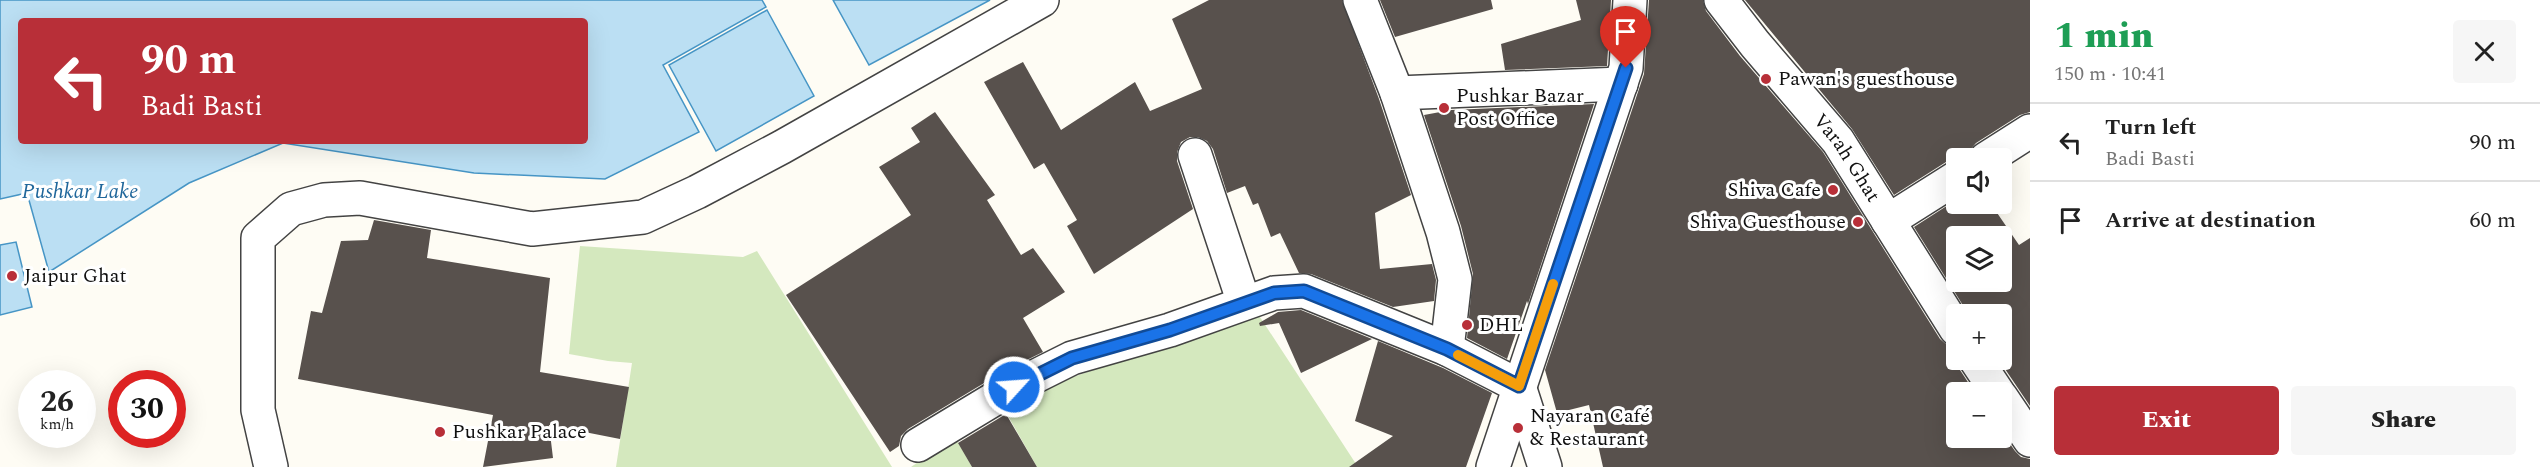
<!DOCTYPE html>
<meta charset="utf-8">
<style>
:root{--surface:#fff;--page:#f6f6f6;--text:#222;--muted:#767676;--line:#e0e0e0;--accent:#b82f38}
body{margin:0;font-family:Spectral,serif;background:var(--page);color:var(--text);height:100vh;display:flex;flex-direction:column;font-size:22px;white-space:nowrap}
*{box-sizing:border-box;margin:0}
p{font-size:20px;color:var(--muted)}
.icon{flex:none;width:33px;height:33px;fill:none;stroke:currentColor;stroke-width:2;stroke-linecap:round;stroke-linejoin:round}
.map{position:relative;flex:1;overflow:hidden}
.drawer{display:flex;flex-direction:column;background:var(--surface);width:510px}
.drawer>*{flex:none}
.banner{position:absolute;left:18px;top:18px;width:570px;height:126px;border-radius:6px;box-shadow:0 6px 24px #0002;background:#b82f38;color:#fff;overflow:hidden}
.fabs{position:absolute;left:1946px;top:148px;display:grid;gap:12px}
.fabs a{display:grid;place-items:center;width:66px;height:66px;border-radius:6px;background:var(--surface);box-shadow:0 6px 24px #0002;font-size:30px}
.speed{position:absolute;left:18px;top:370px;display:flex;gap:12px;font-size:30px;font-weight:700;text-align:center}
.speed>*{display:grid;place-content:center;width:78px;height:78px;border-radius:50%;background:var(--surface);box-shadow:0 6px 24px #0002;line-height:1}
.speed small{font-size:15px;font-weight:400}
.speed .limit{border:9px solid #d22;background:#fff;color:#111}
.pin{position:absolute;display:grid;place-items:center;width:51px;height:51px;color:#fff;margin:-62px -26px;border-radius:50% 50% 50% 0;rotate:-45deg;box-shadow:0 0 6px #0007}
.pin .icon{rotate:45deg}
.me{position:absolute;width:66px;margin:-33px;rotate:64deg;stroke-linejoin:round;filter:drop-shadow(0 0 4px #0008)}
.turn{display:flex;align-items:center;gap:21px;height:126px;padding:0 24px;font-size:27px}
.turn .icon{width:78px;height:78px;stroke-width:2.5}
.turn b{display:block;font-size:42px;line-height:51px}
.round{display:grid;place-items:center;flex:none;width:63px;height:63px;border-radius:6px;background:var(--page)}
.summary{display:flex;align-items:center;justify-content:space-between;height:102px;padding:0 24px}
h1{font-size:36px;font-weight:800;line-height:45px;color:#1e9e55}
.cta{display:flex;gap:12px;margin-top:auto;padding:12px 24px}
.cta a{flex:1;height:69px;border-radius:6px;background:var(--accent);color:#fff;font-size:24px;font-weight:800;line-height:69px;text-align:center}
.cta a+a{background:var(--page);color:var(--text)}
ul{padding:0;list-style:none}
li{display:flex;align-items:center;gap:18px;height:78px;padding:0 24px;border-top:2px solid var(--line)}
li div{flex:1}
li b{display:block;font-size:22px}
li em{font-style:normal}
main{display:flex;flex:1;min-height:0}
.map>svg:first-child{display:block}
</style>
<main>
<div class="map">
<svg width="2030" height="467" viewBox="0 0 2030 467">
<rect width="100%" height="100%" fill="#fefcf4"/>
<path fill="#d4e8be" d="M 580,246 L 743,257 L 757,251 L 892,467 L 616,467 L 632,363 L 608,361 L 569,354 Z
M 1258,314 L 1358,467 L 1037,467 L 1004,409 L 1067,379 Z
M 955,437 L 972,467 L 911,467 Z"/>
<path fill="#bbdff3" stroke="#4695c5" stroke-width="1.5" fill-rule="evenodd" d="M 0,0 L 762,0 L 766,7 L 663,65 L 699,132 L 605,179 L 474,173 L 283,143 L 189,183 L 49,272 L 27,193 L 0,199 ZM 21,21 L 585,21 L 585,141 L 21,141 Z
M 833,0 L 990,0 L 869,65 Z
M 767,10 L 814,96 L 716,151 L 669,65 Z
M 16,242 L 32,307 L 0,315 L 0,245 Z"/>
<path fill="#58514d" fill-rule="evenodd" d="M 1209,0 L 1342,0 L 1379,99 L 1411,195 L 1375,213 L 1380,269 L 1432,264 L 1436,280 L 1434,301 L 1393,307 L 1311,274 L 1299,273 L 1280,233 L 1271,237 L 1258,203 L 1253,205 L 1245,186 L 1227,193 L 1213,149 L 1207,141 L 1198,137 L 1190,137 L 1181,142 L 1177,152 L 1177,161 L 1193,209 L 1094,274 L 1067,226 L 1077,220 L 1044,163 L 1034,169 L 984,82 L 1023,62 L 1061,130 L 1135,82 L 1150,111 L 1202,89 L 1172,19 Z
M 1380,0 L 1491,0 L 1493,9 L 1395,37 Z
M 1576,0 L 1611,0 L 1607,66 L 1505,70 L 1501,44 L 1581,20 Z
M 1649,0 L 1703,0 L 1706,11 L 1740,56 L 1823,152 L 1940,339 L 1947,345 L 1956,348 L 1956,360 L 1960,370 L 1975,393 L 1956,393 L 1956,438 L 2001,438 L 2001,431 L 2015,451 L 2021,457 L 2030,459 L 2030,467 L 1603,467 L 1589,405 L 1557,413 L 1545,370 L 1644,74 Z
M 1745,0 L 2030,0 L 2030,112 L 2020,115 L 1976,143 L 1970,150 L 1967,159 L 1946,162 L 1894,195 L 1852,129 Z
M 1594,104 L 1528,304 L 1527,301 L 1507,359 L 1467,338 L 1473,274 L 1461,226 L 1424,115 L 1451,110 Z
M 935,112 L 995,195 L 987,200 L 1021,255 L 1033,248 L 1065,292 L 1023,318 L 1043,352 L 1004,371 L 908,429 L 901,436 L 899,446 L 890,452 L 786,295 L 911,215 L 879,167 L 920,142 L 911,128 Z
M 1956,200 L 1956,204 L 1991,204 L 2019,245 L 2030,238 L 2030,406 L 1999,360 L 2001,360 L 2001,315 L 1969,315 L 1914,227 ZM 1956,237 L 2001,237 L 2001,282 L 1956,282 Z
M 374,220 L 431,230 L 427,258 L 550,278 L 540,372 L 629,387 L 620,439 L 549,425 L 553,458 L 483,467 L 493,415 L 298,379 L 311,311 L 322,313 L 341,241 L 368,240 Z
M 1301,310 L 1372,339 L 1301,373 L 1279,323 L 1260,326 L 1259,323 L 1278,312 Z
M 1378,341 L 1443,368 L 1492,393 L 1466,467 L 1349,467 L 1393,436 L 1355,421 Z
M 1006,414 L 1037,467 L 972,467 L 958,443 Z"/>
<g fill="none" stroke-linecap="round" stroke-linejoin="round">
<defs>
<g id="minor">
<path d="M 1360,0 L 1397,93 L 1443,232 L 1455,279 L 1447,349"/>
<path id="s1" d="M 1721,0 L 1755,44 L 1838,141 L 1956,329"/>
<path d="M 1397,93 L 1621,84"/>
<path d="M 1195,155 L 1244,303"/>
<path d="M 1986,159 L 2030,131"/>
<path d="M 1888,221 L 1956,178"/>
<path d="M 1976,360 L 1998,393"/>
<path d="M 2001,397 L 2030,440"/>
<path d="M 918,445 L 1014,387 L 1072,358 L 1170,330 L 1274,293 L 1304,291 L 1447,349 L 1519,386 L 1545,467"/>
<path d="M 271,467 L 258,410 L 258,238 L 291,209 L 324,200 L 360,198 L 532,229 L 643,217 L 697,192 L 782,147 L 1042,0"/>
<path d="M 1493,467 L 1626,68 L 1630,0"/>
</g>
</defs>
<use href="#minor" stroke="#434343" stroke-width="36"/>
<use href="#minor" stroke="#fff" stroke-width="33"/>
</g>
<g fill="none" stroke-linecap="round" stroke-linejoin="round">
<defs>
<path id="route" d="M 1014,387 L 1072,358 L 1170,330 L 1274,293 L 1304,291 L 1447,349 L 1519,386 L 1626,68"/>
</defs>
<use href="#route" stroke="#114b97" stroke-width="15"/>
<use href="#route" stroke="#1a73e8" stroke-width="10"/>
<path stroke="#f59e0b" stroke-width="10" d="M 1458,355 L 1519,386 L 1553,284"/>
</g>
<g fill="#b82f38" stroke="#fff" stroke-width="2">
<circle cx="1766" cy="79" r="6"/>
<circle cx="1444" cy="108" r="6"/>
<circle cx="1833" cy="190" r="6"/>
<circle cx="1858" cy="222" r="6"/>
<circle cx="12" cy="276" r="6"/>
<circle cx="1467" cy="325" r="6"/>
<circle cx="1518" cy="428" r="6"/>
<circle cx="440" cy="432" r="6"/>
</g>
<g text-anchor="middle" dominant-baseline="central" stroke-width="6" stroke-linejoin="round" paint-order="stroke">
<g font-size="20" fill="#101010" stroke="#fff" text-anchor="start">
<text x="1778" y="79">Pawan's guesthouse</text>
<text x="1456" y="96">Pushkar Bazar<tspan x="1456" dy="23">Post Office</tspan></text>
<text x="1821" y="190" text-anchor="end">Shiva Cafe</text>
<text x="1846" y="222" text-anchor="end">Shiva Guesthouse</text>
<text x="24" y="276">Jaipur Ghat</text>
<text x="1479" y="325">DHL</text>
<text x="1530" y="416">Nayaran Café<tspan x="1530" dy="23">&amp; Restaurant</tspan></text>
<text x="452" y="432">Pushkar Palace</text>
</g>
<g font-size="20" fill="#101010" stroke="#fff">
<text stroke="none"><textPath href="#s1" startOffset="202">Varah Ghat</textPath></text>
</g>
<g font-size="21" font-style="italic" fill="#20679b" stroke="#fff">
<text x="80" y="192">Pushkar Lake</text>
</g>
</g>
</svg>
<div class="fabs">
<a><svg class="icon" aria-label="sound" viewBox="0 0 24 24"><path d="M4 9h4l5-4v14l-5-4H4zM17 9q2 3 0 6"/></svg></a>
<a><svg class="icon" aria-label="layers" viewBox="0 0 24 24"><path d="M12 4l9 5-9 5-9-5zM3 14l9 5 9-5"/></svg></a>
<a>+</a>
<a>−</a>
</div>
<div class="speed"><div>26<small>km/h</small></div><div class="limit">30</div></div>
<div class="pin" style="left:1626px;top:68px;background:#d93025"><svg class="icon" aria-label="arrive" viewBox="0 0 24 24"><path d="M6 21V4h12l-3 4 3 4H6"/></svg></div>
<svg class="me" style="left:1014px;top:387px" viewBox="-20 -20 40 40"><circle r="17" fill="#1a73e8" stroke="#fff" stroke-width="3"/><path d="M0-11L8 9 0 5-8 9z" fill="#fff"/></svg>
<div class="banner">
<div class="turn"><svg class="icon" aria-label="left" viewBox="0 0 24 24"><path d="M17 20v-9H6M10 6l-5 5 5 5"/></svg><div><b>90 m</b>Badi Basti</div></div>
</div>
</div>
<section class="drawer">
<div class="summary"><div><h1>1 min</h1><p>150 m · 10:41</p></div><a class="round"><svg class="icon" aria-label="close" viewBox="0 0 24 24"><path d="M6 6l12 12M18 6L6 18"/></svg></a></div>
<ul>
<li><svg class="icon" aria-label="left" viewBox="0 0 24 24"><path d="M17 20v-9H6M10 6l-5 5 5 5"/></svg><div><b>Turn left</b><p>Badi Basti</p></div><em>90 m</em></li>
<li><svg class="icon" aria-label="arrive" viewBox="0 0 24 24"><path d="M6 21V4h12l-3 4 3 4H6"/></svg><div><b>Arrive at destination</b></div><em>60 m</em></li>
</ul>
<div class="cta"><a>Exit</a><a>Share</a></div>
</section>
</main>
